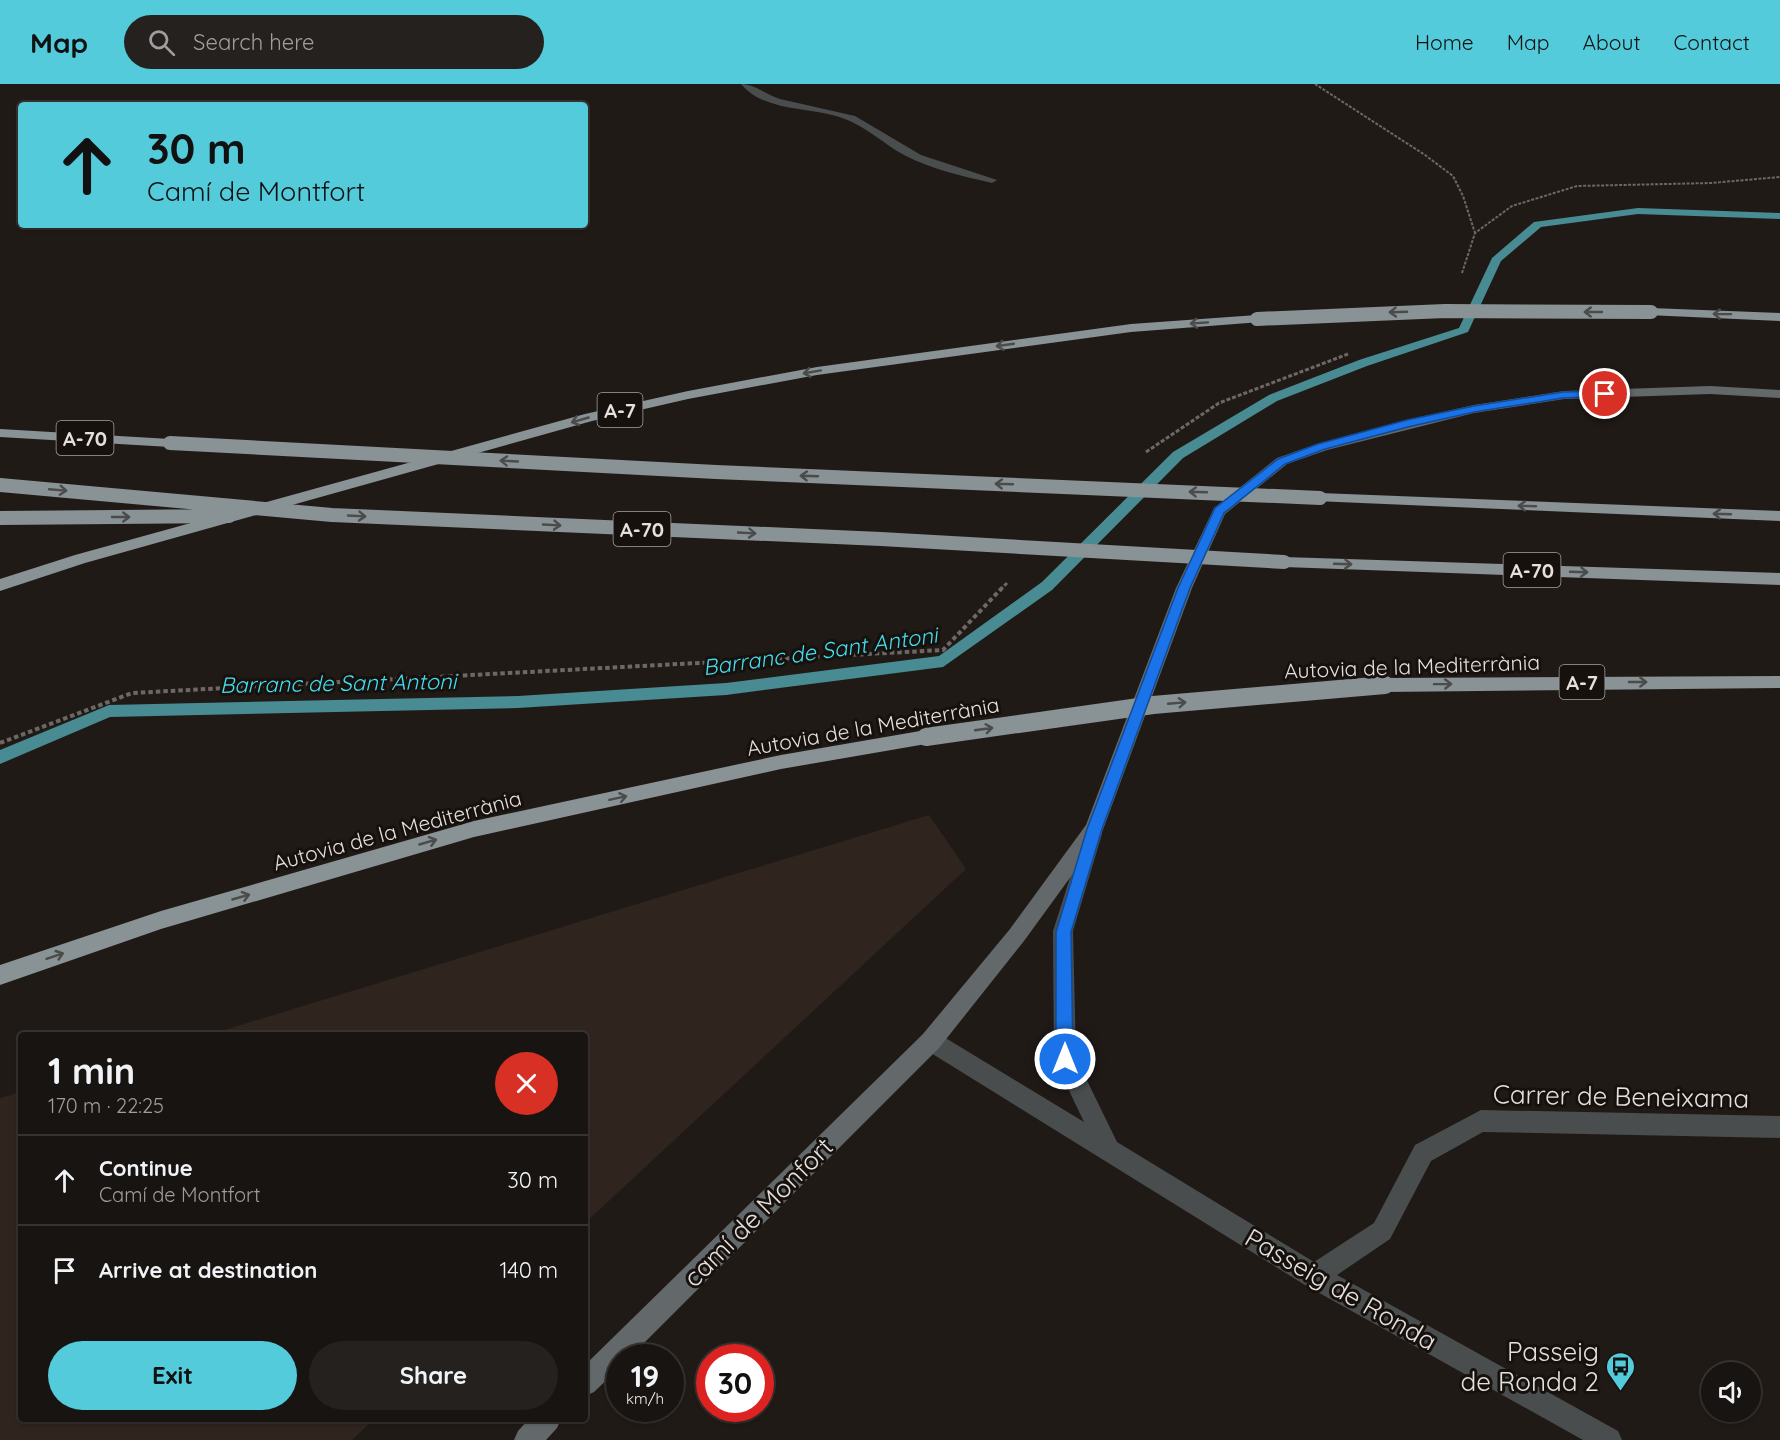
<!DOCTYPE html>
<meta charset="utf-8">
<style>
:root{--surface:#181411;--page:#25211f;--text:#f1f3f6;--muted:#9f9e9f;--line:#363331;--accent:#53cbdb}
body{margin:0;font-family:Quicksand,sans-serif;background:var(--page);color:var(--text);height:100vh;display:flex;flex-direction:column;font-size:22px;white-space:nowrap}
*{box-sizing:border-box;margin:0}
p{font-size:20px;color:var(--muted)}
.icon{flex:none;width:33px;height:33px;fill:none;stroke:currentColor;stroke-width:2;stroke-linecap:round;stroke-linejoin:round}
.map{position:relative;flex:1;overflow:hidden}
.drawer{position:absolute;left:18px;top:948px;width:570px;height:390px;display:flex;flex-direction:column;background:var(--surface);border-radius:6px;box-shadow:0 2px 4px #0004,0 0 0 2px var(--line)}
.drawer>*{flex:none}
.hud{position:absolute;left:18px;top:18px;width:570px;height:126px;border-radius:6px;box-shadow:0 2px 4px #0004,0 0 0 2px var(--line);background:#53cbdb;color:#111;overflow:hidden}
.controls{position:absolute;left:1701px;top:1278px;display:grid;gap:12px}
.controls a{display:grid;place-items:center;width:60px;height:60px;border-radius:50%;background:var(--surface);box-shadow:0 2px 4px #0004,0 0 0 2px var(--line);font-size:30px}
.speed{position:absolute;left:606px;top:1260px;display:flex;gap:12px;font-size:30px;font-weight:700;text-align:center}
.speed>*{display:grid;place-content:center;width:78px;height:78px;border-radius:50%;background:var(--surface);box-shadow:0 2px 4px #0004,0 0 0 2px var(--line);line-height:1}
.speed small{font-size:15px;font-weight:400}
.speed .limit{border:9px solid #d22;background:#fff;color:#111}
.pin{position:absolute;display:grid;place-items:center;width:51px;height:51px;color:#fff;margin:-26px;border:3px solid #fff;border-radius:50%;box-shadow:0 2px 6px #0007}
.me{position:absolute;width:66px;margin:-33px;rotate:0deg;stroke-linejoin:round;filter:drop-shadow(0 0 4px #0008)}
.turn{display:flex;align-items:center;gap:21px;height:126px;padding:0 30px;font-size:27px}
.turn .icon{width:78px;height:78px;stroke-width:2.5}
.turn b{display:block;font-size:42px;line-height:51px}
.round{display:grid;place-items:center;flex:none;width:63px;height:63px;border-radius:32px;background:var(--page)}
.overview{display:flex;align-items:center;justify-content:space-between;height:102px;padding:0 30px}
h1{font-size:36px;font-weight:800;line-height:45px}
.cta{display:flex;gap:12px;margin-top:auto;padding:12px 30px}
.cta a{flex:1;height:69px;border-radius:36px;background:var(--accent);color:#111;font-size:24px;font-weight:800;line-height:69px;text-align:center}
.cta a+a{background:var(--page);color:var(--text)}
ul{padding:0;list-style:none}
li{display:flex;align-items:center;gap:18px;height:90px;padding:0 30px;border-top:2px solid var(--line)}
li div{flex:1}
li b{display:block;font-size:22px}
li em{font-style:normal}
header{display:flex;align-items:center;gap:36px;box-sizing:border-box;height:84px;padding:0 30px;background:var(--accent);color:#111}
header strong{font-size:28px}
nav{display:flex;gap:33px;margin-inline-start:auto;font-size:21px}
.search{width:420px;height:54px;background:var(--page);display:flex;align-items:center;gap:15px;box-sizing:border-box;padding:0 21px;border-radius:33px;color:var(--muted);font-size:22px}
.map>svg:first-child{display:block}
</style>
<header>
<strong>Map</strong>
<div class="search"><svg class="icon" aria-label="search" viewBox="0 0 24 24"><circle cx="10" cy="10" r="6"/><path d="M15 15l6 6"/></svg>Search here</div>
<nav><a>Home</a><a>Map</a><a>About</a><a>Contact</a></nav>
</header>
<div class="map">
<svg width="1780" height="1356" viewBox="0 0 1780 1356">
<rect width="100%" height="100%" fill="#201a17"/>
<path fill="#2f241e" d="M 929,731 L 966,785 L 585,1139 L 585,951 L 208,951 Z
M 21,1008 L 21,1335 L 374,1335 L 352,1356 L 0,1356 L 0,1014 Z"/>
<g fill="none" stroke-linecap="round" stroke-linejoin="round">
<path fill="#498b92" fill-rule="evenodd" d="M 1638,124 L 1780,129 L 1780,135 L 1638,130 L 1541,143 L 1501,177 L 1468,248 L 1367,282 L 1277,317 L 1183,374 L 1052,506 L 943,583 L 726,611 L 518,624 L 110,633 L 0,680 L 0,666 L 109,621 L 518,612 L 726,599 L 939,572 L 1042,498 L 1173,368 L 1269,311 L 1359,276 L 1459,244 L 1492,174 L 1534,138 Z"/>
<path stroke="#6d6865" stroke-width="2" stroke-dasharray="3 1.5" stroke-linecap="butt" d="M 1315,0 L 1425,71 L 1453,92 L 1463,112 L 1475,149
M 1462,189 L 1475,149 L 1512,122 L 1577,102 L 1711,99 L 1780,93"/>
<path stroke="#6d6865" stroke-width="3" stroke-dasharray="4 2" stroke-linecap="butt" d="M 1146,368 L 1219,319 L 1348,270
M 1000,506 L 1007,499"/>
<path stroke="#6d6865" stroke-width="4" stroke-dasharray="4.5 3" stroke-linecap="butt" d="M 0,659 L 132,609 L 943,566 L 1002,504"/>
<path fill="#494d4e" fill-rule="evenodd" d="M 741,0 C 755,0 766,11 780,15 L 855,32 L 921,71 L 997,96 L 992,99 C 962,92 931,85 904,71 C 881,58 862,39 836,32 C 804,23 764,27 741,0 Z
M 1093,742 L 1100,744 L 1102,750 L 1073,847 L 1076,974 L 1117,1058 L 1314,1178 L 1374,1139 L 1415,1061 L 1481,1026 L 1780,1032 L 1780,1054 L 1483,1048 L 1431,1077 L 1390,1155 L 1337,1191 L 1618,1347 L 1622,1356 L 1583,1356 L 1305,1201 L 923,964 L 920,957 L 923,950 L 931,947 L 939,950 L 1084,1038 L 1054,975 L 1053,847 L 1084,750 L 1086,744 Z"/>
<path fill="#63696a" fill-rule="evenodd" d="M 1710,302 L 1780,306 L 1780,314 L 1710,310 L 1564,315 L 1474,329 L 1327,366 L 1287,380 L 1225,430 L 1192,504 L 1101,751 L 1024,857 L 939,964 L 629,1274 L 620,1274 L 620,1283 L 594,1308 L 585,1312 L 585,1281 L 923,950 L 1010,845 L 1086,741 L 1176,504 L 1214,424 L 1277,374 L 1317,360 L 1407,336 L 1474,321 L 1564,307 Z
M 529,1335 L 561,1335 L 557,1344 L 546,1356 L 514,1356 L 518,1347 Z"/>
<path fill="#899294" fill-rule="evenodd" d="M 1651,224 L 1780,229 L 1780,237 L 1647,231 L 1645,228 Z
M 1257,231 L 1263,235 L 1261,238 L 1131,248 L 817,291 L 688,315 L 592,337 L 85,479 L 0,507 L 0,495 L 75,471 L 585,330 L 688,307 L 817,283 L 1131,240 Z
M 0,345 L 170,355 L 177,359 L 170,363 L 0,353 Z
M 1320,409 L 1780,427 L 1780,437 L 1315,417 L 1313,414 Z
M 1284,473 L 1780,489 L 1780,501 L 1284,483 L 1279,482 L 1276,478 L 1279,474 Z
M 1780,592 L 1780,604 L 1385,608 L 1379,606 L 1376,601 L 1379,596 L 1385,594 Z
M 926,646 L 932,648 L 935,653 L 932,658 L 926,660 L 781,685 L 474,753 L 161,845 L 0,901 L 0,881 L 161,827 L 474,737 L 781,671 Z"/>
<path stroke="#899294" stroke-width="14" d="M 1257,235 L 1445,227 L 1651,228
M 170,359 L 716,388 L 1320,414
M 0,401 L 332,431 L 881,455 L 1284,478
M 0,434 L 229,432"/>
<path stroke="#899294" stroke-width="18" d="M 926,653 L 1153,621 L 1385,601"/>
</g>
<defs><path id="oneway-shaft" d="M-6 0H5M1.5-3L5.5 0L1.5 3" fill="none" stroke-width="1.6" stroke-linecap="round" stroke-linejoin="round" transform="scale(1.5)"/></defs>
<g stroke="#4a4b4a">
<use href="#oneway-shaft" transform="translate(1398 228) rotate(178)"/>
<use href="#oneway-shaft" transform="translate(1593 228) rotate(-180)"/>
<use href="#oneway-shaft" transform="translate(1722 230) rotate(-179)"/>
<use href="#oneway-shaft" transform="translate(1199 239) rotate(176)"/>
<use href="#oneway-shaft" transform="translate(1005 261) rotate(172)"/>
<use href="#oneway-shaft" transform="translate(812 288) rotate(170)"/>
<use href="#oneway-shaft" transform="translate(580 336) rotate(164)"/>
<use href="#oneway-shaft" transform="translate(509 377) rotate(-177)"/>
<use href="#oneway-shaft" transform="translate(809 392) rotate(-178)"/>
<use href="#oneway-shaft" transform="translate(1004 400) rotate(-178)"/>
<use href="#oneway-shaft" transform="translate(58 406) rotate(5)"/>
<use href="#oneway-shaft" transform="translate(1198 408) rotate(-178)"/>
<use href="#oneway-shaft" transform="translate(1527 422) rotate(-178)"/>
<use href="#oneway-shaft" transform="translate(1722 430) rotate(-178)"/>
<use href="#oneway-shaft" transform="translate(357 432) rotate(3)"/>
<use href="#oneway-shaft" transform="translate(121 433)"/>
<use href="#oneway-shaft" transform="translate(552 441) rotate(3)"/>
<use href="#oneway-shaft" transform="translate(747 449) rotate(3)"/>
<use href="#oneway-shaft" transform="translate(1343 480) rotate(2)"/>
<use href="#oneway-shaft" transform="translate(1579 488) rotate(2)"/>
<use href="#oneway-shaft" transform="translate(1638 598)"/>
<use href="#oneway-shaft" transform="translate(1443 600) rotate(-1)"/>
<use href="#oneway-shaft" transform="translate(1177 619) rotate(-5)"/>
<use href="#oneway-shaft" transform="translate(984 645) rotate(-8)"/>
<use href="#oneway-shaft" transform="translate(618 714) rotate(-12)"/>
<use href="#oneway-shaft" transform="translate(428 758) rotate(-16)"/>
<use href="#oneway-shaft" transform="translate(241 813) rotate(-16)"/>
<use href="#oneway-shaft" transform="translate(55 872) rotate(-19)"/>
</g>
<path fill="#1a73e8" stroke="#114b97" stroke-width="1.5" d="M 1605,307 L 1609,307 L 1609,312 L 1563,314 L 1474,328 L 1408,343 L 1325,365 L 1285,380 L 1224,429 L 1190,504 L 1102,745 L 1071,848 L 1073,975 L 1070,981 L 1065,984 L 1059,981 L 1056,975 L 1056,848 L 1087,745 L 1178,504 L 1215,424 L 1278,375 L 1318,360 L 1407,336 L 1474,322 L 1563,308 Z"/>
<defs>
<symbol id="bus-pin" viewBox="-11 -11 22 30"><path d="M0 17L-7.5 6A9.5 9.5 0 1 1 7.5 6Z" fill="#53cbdb" stroke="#17110e"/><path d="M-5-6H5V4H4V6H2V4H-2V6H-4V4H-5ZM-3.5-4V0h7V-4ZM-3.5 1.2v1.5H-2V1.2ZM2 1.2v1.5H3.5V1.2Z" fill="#111"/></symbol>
</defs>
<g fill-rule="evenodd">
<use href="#bus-pin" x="1604" y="1266" width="33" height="45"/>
</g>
<g text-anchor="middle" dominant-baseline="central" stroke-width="6" stroke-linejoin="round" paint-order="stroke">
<g fill="#17110e" stroke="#a6a2a0" stroke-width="1.5">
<rect x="597.5" y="309" width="45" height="34" rx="4.5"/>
<rect x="56.5" y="337" width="57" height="34" rx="4.5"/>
<rect x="613.5" y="428" width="57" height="34" rx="4.5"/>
<rect x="1503.5" y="469" width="57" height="34" rx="4.5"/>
<rect x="1559.5" y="581" width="45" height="34" rx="4.5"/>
</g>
<g font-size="20" font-weight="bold" fill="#e4e0de">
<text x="620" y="326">A-7</text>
<text x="85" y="354">A-70</text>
<text x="642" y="445">A-70</text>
<text x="1532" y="486">A-70</text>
<text x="1582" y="598">A-7</text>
</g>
<g font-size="21" fill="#e4e0de" stroke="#17110e">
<text transform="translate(1412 582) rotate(-2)">Autovia de la Mediterrània</text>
<text transform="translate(873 642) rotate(-10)">Autovia de la Mediterrània</text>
<text transform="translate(397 746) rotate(-15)">Autovia de la Mediterrània</text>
</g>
<g font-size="22" font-style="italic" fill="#43dff3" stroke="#17110e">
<text transform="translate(820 567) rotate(-8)">Barranc de Sant Antoni</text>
<text transform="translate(338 599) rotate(-1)">Barranc de Sant Antoni</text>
</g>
<g font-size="26" fill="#e4e0de" stroke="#17110e">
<text transform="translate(1621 1012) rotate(1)">Carrer de Beneixama</text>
<text transform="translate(758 1128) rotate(-45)">camí de Monfort</text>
<text transform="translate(1341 1205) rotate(30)">Passeig de Ronda</text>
</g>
<g font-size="26" fill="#e4e0de" stroke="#17110e" text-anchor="end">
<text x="1599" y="1267">Passeig<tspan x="1599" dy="30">de Ronda 2</tspan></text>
</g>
</g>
</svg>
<div class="controls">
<a><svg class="icon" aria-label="sound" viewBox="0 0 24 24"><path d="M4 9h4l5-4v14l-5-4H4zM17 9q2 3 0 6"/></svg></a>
</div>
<div class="speed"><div>19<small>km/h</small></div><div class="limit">30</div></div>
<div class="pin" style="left:1605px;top:310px;background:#d93025"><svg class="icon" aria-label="arrive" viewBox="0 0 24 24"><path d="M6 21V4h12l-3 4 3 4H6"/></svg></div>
<svg class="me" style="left:1065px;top:975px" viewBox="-20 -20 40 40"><circle r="17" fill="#1a73e8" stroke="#fff" stroke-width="3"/><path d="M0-11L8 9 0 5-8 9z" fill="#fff"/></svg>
<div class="hud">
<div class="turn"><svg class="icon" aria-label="ahead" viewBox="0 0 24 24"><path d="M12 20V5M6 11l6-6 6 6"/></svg><div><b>30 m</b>Camí de Montfort</div></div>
</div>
<section class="drawer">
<div class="overview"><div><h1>1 min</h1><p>170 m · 22:25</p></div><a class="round" style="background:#d93025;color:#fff"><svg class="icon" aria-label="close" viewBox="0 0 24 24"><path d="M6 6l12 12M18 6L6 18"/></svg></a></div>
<ul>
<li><svg class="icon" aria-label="ahead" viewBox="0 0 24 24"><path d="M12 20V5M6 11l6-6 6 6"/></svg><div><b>Continue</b><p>Camí de Montfort</p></div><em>30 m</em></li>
<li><svg class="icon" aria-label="arrive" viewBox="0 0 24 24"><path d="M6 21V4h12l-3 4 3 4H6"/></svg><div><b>Arrive at destination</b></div><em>140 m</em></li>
</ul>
<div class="cta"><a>Exit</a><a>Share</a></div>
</section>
</div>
